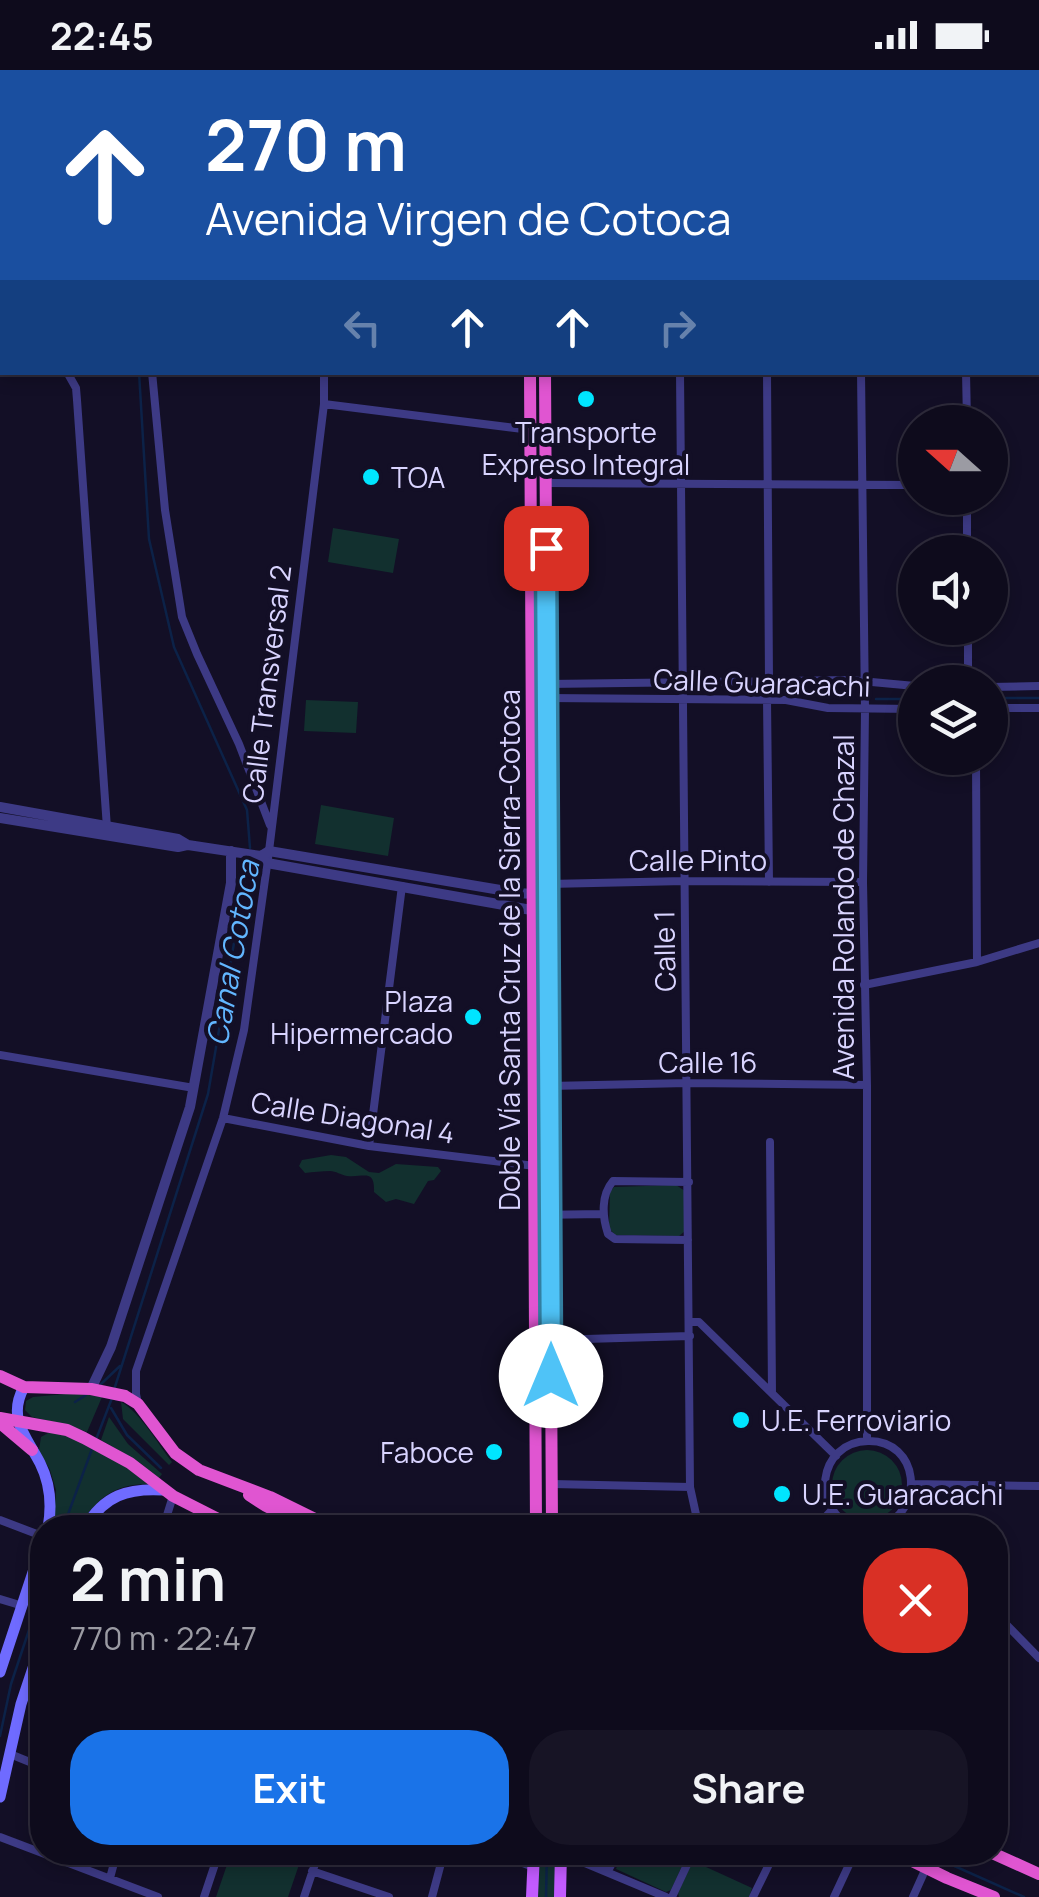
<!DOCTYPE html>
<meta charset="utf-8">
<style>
:root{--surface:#0e0b1c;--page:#171425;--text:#f1f3f6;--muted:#9b9ba3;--line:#2e2b3b;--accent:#1a73e8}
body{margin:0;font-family:Manrope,sans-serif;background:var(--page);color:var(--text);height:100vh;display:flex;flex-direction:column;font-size:38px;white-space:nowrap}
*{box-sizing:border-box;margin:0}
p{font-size:32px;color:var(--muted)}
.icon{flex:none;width:55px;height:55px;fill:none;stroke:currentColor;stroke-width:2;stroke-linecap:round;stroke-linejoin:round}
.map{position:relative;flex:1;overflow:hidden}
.side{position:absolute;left:30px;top:1445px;width:978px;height:350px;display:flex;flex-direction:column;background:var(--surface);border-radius:40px;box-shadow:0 5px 15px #0003,0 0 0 2px var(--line)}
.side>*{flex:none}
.banner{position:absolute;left:0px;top:0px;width:1040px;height:305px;box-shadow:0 5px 15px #0003,0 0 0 2px var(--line);background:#1a4fa0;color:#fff;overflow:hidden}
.needle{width:65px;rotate:291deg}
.controls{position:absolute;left:898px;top:335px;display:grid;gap:20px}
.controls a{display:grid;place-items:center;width:110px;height:110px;border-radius:50%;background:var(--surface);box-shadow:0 5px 15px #0003,0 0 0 2px var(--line);font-size:50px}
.pin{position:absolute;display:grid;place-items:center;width:85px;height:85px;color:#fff;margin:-42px;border-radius:20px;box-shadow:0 5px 15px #0006}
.me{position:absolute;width:110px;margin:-55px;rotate:0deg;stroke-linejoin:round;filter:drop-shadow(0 0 8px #0008)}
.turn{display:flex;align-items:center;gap:35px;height:210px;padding:0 40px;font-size:45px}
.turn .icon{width:130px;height:130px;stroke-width:2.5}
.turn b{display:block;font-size:70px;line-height:85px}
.lanes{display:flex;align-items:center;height:95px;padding:0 40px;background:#0003;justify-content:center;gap:50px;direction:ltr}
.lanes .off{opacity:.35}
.round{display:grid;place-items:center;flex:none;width:105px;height:105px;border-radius:40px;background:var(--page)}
.headline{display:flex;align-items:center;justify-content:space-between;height:170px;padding:0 40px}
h1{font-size:60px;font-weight:700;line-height:75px}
.button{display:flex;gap:20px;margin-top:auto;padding:20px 40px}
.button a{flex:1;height:115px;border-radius:40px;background:var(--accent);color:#fff;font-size:40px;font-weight:700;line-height:115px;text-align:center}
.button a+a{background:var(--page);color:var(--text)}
.status{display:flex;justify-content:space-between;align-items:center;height:70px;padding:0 50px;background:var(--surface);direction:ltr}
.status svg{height:28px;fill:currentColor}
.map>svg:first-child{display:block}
</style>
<div class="status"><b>22:45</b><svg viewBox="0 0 49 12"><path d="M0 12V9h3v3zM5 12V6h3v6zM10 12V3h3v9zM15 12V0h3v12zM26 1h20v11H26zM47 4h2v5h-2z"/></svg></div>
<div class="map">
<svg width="1039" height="1827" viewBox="0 0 1039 1827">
<rect width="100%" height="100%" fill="#130f26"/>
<path fill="#12302f" d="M 333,458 L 399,469 L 393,503 L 328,492 Z
M 306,630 L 358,632 L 356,663 L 304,661 Z
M 321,735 L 394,748 L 388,786 L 315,774 Z
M 331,1085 L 346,1087 L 369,1102 L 379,1103 L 396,1094 L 438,1097 L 441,1101 L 434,1110 L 428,1111 L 414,1134 L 396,1129 L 386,1132 L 374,1122 C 375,1098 363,1108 347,1106 C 341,1105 336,1101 330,1101 C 322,1101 313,1102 305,1103 L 299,1096 L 302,1090 Z
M 676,1115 L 685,1121 L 685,1161 L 679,1166 L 615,1165 L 609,1158 L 610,1122 L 614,1117 Z
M 76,1323 L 102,1327 L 87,1362 L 67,1355 L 32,1347 L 25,1340 L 26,1331 L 33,1327 Z
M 121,1332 C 140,1342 158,1374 172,1392 L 169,1395 L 123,1349 Z
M 109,1347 L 128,1374 L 162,1404 L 159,1408 L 139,1392 L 101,1370 Z
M 50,1362 L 58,1362 L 111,1386 L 148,1414 C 113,1414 97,1429 78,1457 L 54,1448 L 56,1420 L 50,1400 L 39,1380 L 41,1367 Z
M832 1415a35 35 0 1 1 70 0a35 35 0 1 1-70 0Z
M 648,1782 L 682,1796 L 671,1820 L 666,1822 L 616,1799 L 622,1783 Z
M 231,1783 L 303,1783 L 288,1827 L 216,1827 Z
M 538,1783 L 556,1783 L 556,1827 L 538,1827 Z
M 693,1791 L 752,1818 L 749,1827 L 679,1827 L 678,1823 Z"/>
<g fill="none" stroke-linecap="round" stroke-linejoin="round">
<path stroke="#0c2248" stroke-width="2.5" d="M 0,98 L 2,104
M 139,302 L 149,469 L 174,577 L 247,740 L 250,778
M 990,628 L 1039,628
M 876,629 L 915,629
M 101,1314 L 120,1296
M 114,1320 L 208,1024 L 249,786
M 75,1332 L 86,1325
M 111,1338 L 127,1365 L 161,1398
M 97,1367 L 112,1328
M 63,1458 L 92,1379
M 0,1666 L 11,1614 L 42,1521
M 923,1782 L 1024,1827
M 546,1827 L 547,1782"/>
<path stroke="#3d3a85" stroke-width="8" d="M 326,0 L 326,2
M 678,0 L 678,2
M 766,0 L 766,2
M 967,0 L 967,2
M 861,2 L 861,0
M 0,34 L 2,38
M 1038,65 L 1039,65
M 0,275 L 2,276
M 67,302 L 76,318 L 77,330 L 107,758
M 152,302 L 165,440 L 182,547 L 197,584 L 239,674 L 270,755
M 680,302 L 690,1417 L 699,1458
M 767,302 L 769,611
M 861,302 L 865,639 L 863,812 L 867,1015 L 867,1371
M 966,302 L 967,352
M 324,334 L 531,360
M 546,413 L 915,415
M 967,428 L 967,482
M 968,558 L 968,612
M 547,614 L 850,610 L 915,616
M 990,617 L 1039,616
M 547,628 L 786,630 L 828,638 L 915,639
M 767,629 L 769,812
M 990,638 L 1039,638
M 976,688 L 977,892
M 548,814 L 685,811 L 863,812
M 864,915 L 977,892 L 1039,873
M 0,985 L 194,1018
M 549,1016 L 688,1013 L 867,1015
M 223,1048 L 369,1076 L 535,1096
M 770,1072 L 772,1323
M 369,1076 L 402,816
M 535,1145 L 603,1144
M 688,1170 L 615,1169 L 608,1164 C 602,1146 601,1125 613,1111 L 689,1112
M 690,1252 L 699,1252 L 836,1386
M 551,1270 L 690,1266
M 138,1334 L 136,1324 L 136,1301 L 223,1048 L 244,960 L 269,781 L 324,334 L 324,302
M 552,1414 L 690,1417
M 912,1414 L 1039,1416
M 899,1446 L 910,1458
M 0,1450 L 42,1466
M 163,1458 L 173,1426
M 815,1458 L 832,1440
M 857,1458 C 809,1442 817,1372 868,1371 C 919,1370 927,1440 879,1458
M 0,1529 L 23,1536
M 995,1543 L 1039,1588
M 10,1684 L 42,1697
M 0,1767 L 158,1827
M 495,1782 L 533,1797
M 561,1783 L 666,1827
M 81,1797 L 86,1782
M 312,1801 L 389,1827
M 608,1801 L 618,1782
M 110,1808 L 117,1782
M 204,1827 L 219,1782
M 304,1827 L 319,1782
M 432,1827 L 444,1782
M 672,1827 L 693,1782
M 753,1827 L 775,1782
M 834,1827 L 855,1782
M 913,1827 L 926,1798"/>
<path stroke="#3d3a85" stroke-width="10" d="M 0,737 L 178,769 L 188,775 L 261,786 L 267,793 L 537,841
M 0,748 L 178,777 L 187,775
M 261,786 L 269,781 L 518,823 L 548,825
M 91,1319 L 111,1277 L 190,1037 L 231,813 L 231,781"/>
<path stroke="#6f6bff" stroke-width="11" d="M 24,1317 C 7,1348 26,1366 40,1393 C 50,1413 52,1436 48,1458
M 85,1458 C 104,1425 128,1418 163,1420
M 0,1602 L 42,1475
M 0,1727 L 21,1634 L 42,1571"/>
<path stroke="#c25bff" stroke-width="12" d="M 532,1827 L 534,1782
M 560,1827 L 561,1782"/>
<path stroke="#e055d1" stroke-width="12" d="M 528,0 L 528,2
M 543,0 L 543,2
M 530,302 L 536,1458
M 545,302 L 552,1458
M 0,1306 L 24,1317 L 91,1319 L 125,1326 L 138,1334 L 175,1383 L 199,1400 L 270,1427 L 333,1458
M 0,1348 L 67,1360 L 84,1368 L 130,1393 L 173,1426 L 236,1458
M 0,1353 L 32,1380
M 249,1425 L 266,1436 L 309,1458
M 894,1782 L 947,1808 L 994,1827
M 990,1782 L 1039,1804"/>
</g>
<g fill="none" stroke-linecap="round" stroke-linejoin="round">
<defs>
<path id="route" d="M 546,478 L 551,1306"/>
</defs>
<use href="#route" stroke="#337fa1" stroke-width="25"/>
<use href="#route" stroke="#4fc3f7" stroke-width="18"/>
</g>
<g fill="#00e5ff" stroke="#130f26" stroke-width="4">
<circle cx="586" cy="329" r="10"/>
<circle cx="371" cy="407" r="10"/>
<circle cx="473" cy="947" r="10"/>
<circle cx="741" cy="1350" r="10"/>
<circle cx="494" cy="1382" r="10"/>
<circle cx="782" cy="1424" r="10"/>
</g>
<g text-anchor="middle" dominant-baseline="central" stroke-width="8" stroke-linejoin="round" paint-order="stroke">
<g font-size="28" fill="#d9d4ff" stroke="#130f26" text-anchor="start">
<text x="586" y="362" text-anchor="middle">Transporte<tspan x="586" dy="32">Expreso Integral</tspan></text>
<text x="391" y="407">TOA</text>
<text x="453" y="931" text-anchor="end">Plaza<tspan x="453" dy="32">Hipermercado</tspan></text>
<text x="761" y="1350">U.E. Ferroviario</text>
<text x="474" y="1382" text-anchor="end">Faboce</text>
<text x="802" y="1424">U.E. Guaracachi</text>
</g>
<g font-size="28" fill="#d9d4ff" stroke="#130f26">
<text transform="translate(762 612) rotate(2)">Calle Guaracachi</text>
<text transform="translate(266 614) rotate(-83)">Calle Transversal 2</text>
<text x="698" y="790">Calle Pinto</text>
<text transform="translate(843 837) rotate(-90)">Avenida Rolando de Chazal</text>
<text transform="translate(509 880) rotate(-90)">Doble Vía Santa Cruz de la Sierra-Cotoca</text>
<text transform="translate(664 881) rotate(-91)">Calle 1</text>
<text x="708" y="992">Calle 16</text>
<text transform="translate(353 1047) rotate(9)">Calle Diagonal 4</text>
</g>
<g font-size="30" font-style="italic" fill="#62b6ff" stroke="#130f26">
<text transform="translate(232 883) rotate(-80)">Canal Cotoca</text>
</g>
</g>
</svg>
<div class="controls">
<a><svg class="needle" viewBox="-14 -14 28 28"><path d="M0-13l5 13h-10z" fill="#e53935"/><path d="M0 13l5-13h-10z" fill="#9b9ba3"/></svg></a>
<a><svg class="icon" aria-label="sound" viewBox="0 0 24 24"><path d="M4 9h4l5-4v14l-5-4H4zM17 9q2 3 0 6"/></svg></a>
<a><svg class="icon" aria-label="layers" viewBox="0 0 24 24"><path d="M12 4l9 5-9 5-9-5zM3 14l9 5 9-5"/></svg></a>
</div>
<div class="pin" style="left:546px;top:478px;background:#d93025"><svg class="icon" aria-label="arrive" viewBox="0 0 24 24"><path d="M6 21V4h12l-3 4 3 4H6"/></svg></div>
<svg class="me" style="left:551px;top:1306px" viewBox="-20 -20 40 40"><circle r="19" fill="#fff"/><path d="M0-13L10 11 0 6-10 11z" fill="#4fc3f7"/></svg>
<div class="banner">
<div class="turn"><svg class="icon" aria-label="ahead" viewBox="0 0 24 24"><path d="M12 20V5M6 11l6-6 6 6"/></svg><div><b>270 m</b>Avenida Virgen de Cotoca</div></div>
<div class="lanes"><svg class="icon off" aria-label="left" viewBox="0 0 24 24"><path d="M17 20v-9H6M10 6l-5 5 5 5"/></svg><svg class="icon" aria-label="ahead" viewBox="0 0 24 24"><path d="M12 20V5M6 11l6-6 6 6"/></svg><svg class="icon" aria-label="ahead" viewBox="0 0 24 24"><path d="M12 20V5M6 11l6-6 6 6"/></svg><svg class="icon off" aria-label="right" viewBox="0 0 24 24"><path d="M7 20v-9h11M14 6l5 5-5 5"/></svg></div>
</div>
<section class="side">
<div class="headline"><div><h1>2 min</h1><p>770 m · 22:47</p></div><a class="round" style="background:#d93025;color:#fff"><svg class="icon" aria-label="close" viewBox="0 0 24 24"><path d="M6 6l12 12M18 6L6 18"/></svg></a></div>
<div class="button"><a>Exit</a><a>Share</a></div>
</section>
</div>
